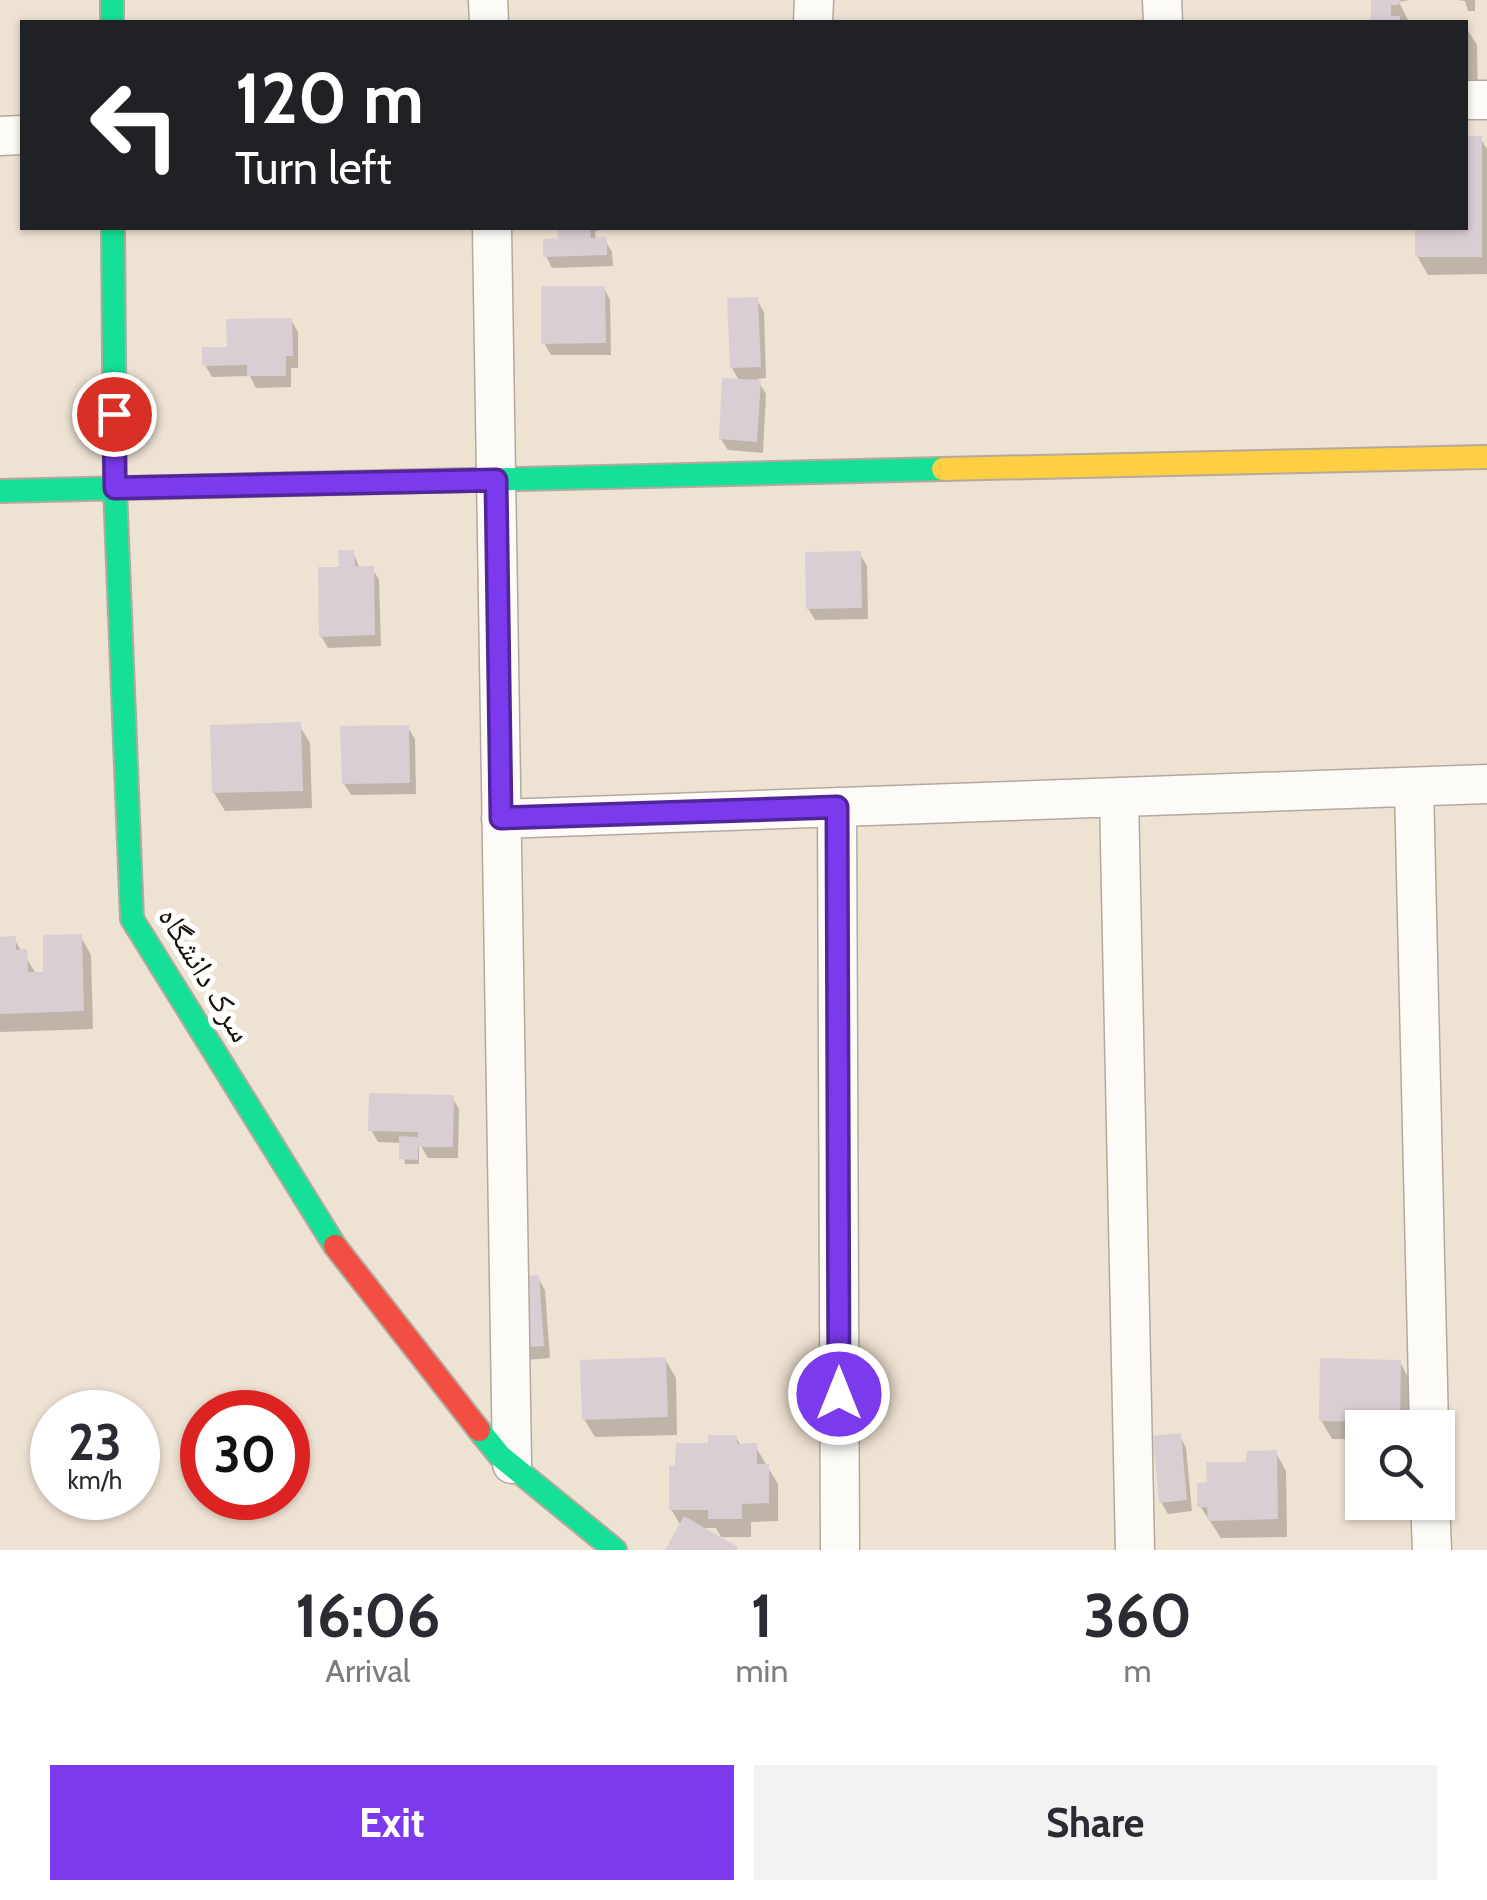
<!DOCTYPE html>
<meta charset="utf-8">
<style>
:root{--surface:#fff;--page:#f2f2f3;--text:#2b2b33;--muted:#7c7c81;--accent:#7c3aed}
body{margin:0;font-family:Cabin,"Noto Naskh Arabic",sans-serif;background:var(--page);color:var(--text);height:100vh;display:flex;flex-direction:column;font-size:38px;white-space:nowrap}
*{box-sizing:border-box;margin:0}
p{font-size:32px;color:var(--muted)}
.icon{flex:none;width:55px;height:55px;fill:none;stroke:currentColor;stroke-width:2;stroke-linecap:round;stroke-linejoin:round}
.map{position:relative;height:1550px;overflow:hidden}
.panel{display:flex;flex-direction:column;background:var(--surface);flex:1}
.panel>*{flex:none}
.hud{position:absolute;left:20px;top:20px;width:1448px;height:210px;border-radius:0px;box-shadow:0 2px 8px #0004;background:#202124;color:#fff;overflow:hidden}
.fabs{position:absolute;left:1345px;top:1410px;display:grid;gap:20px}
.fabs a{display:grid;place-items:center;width:110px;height:110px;border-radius:0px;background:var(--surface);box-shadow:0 2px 8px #0004;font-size:50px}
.speed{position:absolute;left:30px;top:1390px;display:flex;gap:20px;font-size:50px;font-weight:700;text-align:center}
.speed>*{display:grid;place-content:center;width:130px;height:130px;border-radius:50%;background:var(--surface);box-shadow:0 2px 8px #0004;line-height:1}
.speed small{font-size:25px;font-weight:400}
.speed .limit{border:15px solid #d22;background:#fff;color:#111}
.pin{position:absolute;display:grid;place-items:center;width:85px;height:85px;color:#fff;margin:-42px;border:5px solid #fff;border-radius:50%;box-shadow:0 2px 10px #0007}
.me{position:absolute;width:110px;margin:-55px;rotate:0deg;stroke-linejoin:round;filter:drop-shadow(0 0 8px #0008)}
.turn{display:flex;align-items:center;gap:35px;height:210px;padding:0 50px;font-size:45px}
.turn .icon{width:130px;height:130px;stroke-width:2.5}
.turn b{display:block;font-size:70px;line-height:85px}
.eta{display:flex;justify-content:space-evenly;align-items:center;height:170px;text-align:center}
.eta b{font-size:60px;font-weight:700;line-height:70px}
.action{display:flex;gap:20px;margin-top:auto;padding:20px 50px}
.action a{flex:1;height:115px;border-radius:0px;background:var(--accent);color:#fff;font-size:40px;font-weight:700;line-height:115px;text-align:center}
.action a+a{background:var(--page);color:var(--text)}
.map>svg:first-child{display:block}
</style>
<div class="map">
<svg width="1487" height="1550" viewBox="0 0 1487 1550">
<rect width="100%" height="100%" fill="#eee2d2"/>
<path fill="#0003" d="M 1373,0 L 1409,0 L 1399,2 L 1409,22 L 1374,22 Z
M 1457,0 L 1475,0 L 1475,11 L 1468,11 L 1465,1 Z
M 1465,26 L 1477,45 L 1478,104 L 1465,104 Z
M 1465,139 L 1481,139 L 1487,149 L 1487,274 L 1428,275 L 1417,256 L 1417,228 L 1465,228 Z
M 560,228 L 611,228 L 595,231 L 596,240 L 605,240 L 612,252 L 613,266 L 552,268 L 546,256 L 560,240 Z
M 604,288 L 610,300 L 611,355 L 551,355 L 544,343 Z
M 757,300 L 764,312 L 766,378 L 757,379 L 766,394 L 763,453 L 728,450 L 721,439 L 740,382 L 732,368 Z
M 291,320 L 298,332 L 298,368 L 291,368 L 291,387 L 256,388 L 250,376 L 212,377 L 205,365 Z
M 353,552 L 360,569 L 372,568 L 379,580 L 381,646 L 328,648 L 321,636 Z
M 860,554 L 867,566 L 868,619 L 815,620 L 808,608 Z
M 299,725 L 310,743 L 312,808 L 225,811 L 214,793 Z
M 408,728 L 415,739 L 416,794 L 351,795 L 344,784 Z
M 81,937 L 91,955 L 93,1029 L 0,1032 L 0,939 L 14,939 L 37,975 L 46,974 Z
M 452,1097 L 459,1109 L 458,1158 L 428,1158 L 419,1143 L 419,1164 L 405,1164 L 402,1143 L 378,1142 L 371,1130 Z
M 538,1278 L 545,1290 L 550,1358 L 526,1360 Z
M 665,1359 L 676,1378 L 677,1435 L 595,1437 L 584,1419 Z
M 1400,1362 L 1410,1381 L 1409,1428 L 1362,1428 L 1362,1439 L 1332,1439 L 1321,1420 Z
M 1180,1436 L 1186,1448 L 1192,1511 L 1168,1514 L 1161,1502 Z
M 736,1437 L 741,1446 L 755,1446 L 778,1484 L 778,1521 L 751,1522 L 751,1537 L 721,1537 L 716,1528 L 700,1528 L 737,1550 L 667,1550 L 681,1526 L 671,1509 L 710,1445 Z
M 1276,1453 L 1286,1471 L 1287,1537 L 1221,1538 L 1200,1506 L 1209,1484 Z"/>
<path fill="#d9ced3" d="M 1371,0 L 1400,0 L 1399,5 L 1391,5 L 1391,16 L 1400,16 L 1400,22 L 1371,22 Z
M 1465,136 L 1482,136 L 1482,257 L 1415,257 L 1415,228 L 1465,228 Z
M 557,228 L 590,228 L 591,238 L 607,237 L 607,255 L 543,257 L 543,239 L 558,238 Z
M 541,286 L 605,286 L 606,343 L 541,344 Z
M 758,297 L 761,367 L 730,368 L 727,298 Z
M 292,318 L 293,356 L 286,356 L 286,376 L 247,376 L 247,365 L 202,366 L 202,347 L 227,347 L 226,319 Z
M 722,378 L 761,380 L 757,442 L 719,439 Z
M 338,550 L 354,550 L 355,566 L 374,566 L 375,635 L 319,637 L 318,567 L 339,567 Z
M 861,551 L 862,608 L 806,609 L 805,552 Z
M 301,722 L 303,791 L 212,793 L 210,725 Z
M 409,725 L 410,783 L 342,784 L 340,726 Z
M 82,934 L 84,1011 L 0,1014 L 0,937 L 16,936 L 16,950 L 27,949 L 28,972 L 43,972 L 43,935 Z
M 369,1093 L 454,1095 L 453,1147 L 418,1147 L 418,1160 L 399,1159 L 399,1136 L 418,1137 L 418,1132 L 368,1131 Z
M 539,1275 L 544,1346 L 517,1348 L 512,1277 Z
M 666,1357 L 668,1417 L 582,1420 L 580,1360 Z
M 1320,1358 L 1401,1360 L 1400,1423 L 1319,1421 Z
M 1181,1433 L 1187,1500 L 1159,1503 L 1153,1436 Z
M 708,1435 L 737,1435 L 737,1444 L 757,1443 L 757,1464 L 769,1464 L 769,1503 L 742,1504 L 742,1519 L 708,1519 L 708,1510 L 669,1510 L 669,1466 L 675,1466 L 676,1443 L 708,1443 Z
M 1277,1450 L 1278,1519 L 1208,1521 L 1207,1507 L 1197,1507 L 1197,1483 L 1207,1482 L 1206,1462 L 1246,1462 L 1247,1451 Z
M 684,1516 L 738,1547 L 736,1550 L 665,1550 Z"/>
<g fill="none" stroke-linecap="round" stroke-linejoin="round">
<defs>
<path id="street" d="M 488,0 L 489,22
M 1162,0 L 1163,22
M 813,22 L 814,0
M 1465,100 L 1487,100
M 0,136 L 22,135
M 492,228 L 512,1464
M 1414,787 L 1429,1428
M 1119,797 L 1135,1550
M 837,807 L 840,1550
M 501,819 L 1487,784
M 1430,1502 L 1432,1550"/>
<path id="fast" d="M 112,0 L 112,22
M 113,228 L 115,488 L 132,919 L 335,1246
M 0,491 L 943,469
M 479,1430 L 500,1456 L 615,1550"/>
<path id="slow" d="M 943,469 L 1487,457"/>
<path id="jam" d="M 335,1246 L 479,1430"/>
</defs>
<use href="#street" stroke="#b3a99e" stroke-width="41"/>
<use href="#fast" stroke="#b3a99e" stroke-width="26"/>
<use href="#slow" stroke="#b3a99e" stroke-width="26"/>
<use href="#jam" stroke="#b3a99e" stroke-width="26"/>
<use href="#street" stroke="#fcfbf8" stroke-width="38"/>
<use href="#fast" stroke="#16e098" stroke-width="22"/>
<use href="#slow" stroke="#ffcf43" stroke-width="22"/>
<use href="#jam" stroke="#f24e42" stroke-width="22"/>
</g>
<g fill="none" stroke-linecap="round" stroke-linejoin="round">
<defs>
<path id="route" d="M 114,414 L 115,488 L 496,480 L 501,818 L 837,807 L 839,1394"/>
</defs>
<use href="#route" stroke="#51269a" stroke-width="25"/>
<use href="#route" stroke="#7c3aed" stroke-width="18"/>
</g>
<g text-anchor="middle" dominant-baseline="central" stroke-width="10" stroke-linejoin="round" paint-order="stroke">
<g font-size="32" fill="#181007" stroke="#fff">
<text transform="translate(206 974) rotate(59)">سرک دانشگاه</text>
</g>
</g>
</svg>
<div class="fabs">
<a><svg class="icon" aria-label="search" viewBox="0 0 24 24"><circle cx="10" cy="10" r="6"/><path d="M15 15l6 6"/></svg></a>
</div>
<div class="speed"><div>23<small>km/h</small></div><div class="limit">30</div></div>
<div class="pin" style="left:114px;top:414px;background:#d93025"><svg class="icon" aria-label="arrive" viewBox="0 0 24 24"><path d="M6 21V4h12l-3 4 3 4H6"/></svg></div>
<svg class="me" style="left:839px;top:1394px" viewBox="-20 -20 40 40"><circle r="17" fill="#7c3aed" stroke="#fff" stroke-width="3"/><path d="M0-11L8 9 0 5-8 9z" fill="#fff"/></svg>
<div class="hud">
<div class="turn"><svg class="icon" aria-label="left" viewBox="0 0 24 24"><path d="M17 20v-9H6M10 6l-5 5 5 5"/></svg><div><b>120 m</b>Turn left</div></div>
</div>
</div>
<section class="panel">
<div class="eta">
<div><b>16:06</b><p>Arrival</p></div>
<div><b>1</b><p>min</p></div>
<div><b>360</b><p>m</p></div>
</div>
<div class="action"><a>Exit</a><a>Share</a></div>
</section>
